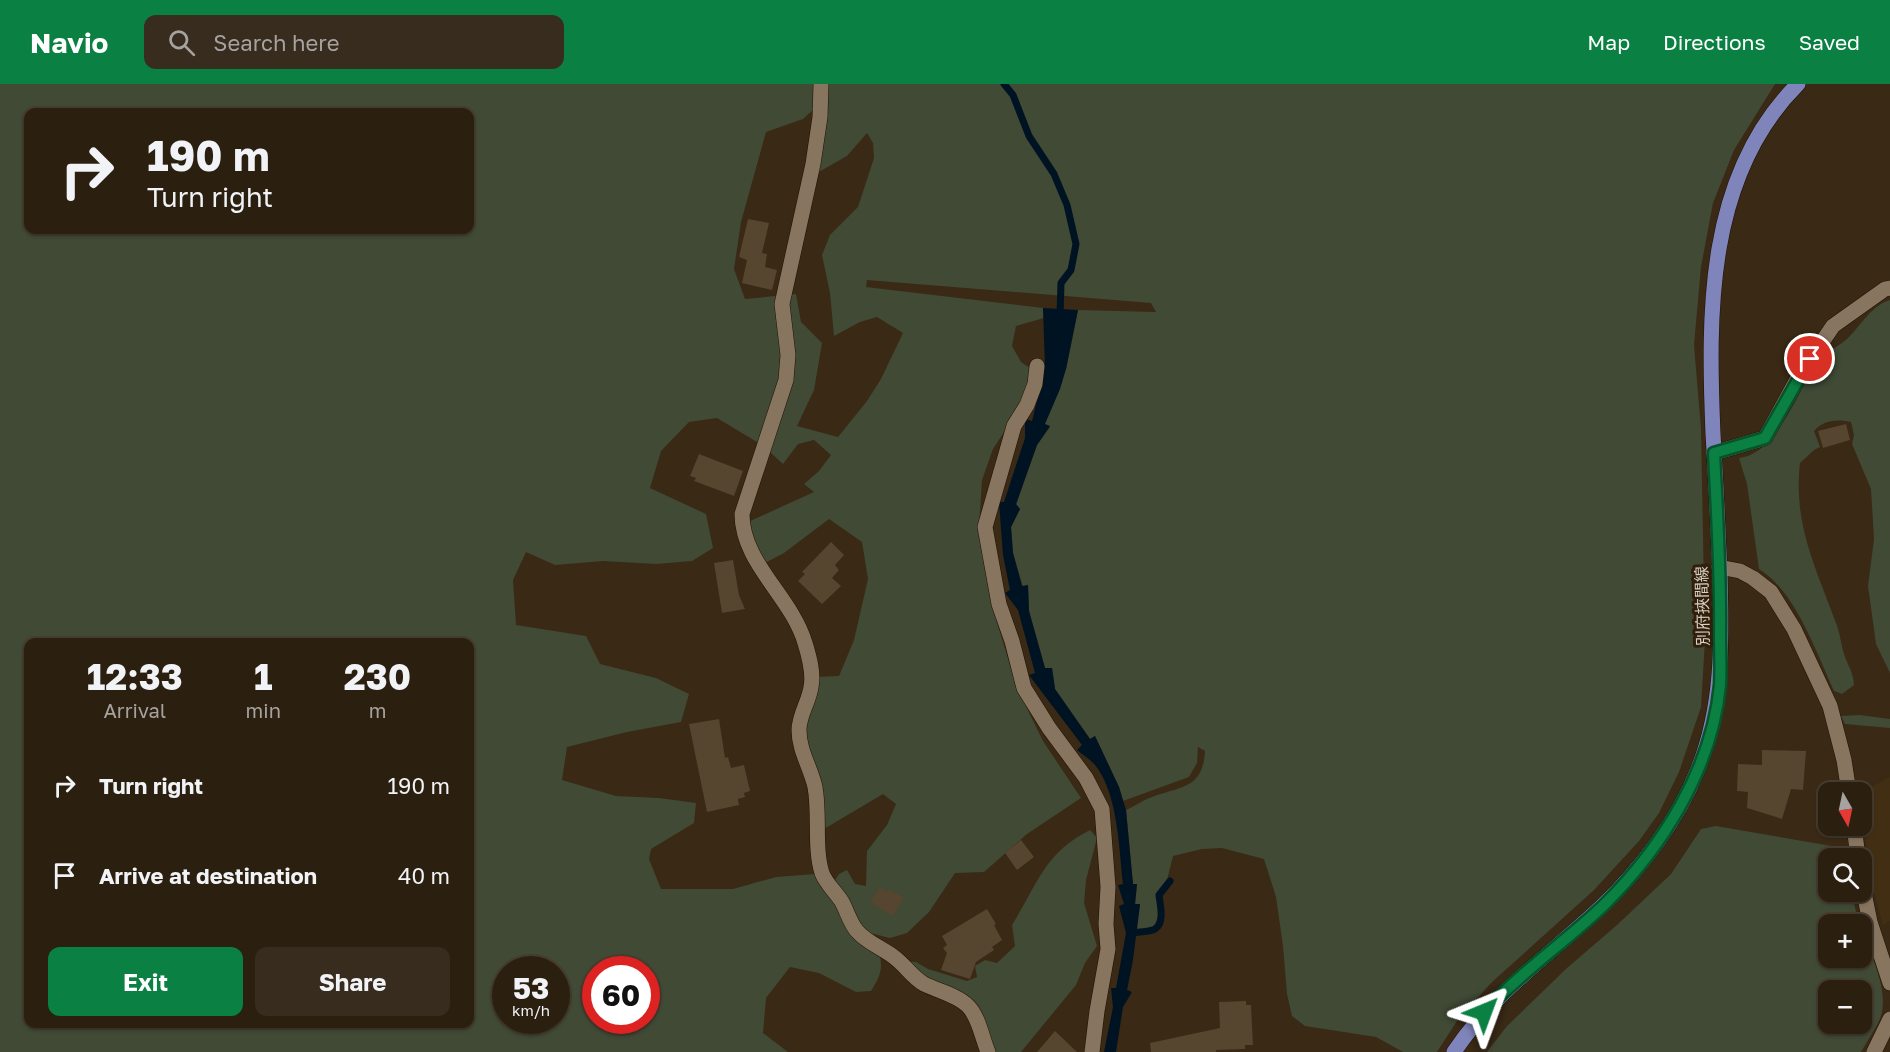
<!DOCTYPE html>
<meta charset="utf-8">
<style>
:root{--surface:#2b1f10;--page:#372c1e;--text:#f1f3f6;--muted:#a6a29f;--line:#473d30;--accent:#0b8043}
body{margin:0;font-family:"Golos Text","Noto Sans JP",sans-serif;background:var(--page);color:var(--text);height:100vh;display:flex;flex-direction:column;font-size:22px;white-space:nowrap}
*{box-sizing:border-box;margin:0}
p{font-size:20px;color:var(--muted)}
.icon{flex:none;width:33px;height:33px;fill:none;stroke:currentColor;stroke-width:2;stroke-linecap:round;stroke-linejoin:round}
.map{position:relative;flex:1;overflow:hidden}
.side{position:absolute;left:24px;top:554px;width:450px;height:390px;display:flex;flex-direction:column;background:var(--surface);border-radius:12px;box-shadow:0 2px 4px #0004,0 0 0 2px var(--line)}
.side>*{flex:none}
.guide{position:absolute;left:24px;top:24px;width:450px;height:126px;border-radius:12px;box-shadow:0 2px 4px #0004,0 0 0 2px var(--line);background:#2b1f10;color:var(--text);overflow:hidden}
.needle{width:39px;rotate:171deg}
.controls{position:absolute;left:1818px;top:698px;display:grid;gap:12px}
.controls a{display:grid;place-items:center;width:54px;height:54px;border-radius:12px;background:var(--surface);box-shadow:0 2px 4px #0004,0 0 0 2px var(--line);font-size:30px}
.speed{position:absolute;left:492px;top:872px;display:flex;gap:12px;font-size:30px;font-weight:700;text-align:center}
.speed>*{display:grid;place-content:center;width:78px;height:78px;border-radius:50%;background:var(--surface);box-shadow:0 2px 4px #0004,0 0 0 2px var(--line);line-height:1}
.speed small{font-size:15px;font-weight:400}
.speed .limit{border:9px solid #d22;background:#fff;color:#111}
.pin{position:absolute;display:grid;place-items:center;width:51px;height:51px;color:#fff;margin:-26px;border:3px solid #fff;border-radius:50%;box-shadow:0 2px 6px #0007}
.me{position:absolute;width:66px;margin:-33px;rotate:44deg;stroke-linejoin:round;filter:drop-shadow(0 0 4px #0008)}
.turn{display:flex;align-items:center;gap:21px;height:126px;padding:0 24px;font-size:27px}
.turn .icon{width:78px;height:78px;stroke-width:2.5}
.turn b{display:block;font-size:42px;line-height:51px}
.eta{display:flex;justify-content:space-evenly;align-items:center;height:102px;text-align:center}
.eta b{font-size:36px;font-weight:700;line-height:42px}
.cta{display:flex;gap:12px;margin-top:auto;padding:12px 24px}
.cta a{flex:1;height:69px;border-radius:12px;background:var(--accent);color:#fff;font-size:24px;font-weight:700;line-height:69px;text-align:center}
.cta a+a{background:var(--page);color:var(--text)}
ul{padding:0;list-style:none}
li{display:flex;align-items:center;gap:18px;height:90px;padding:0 24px}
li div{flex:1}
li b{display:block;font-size:22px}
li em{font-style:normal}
header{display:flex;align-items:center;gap:36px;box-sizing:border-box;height:84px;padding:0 30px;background:var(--accent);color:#fff}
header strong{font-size:28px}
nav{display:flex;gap:33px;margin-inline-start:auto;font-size:21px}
.search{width:420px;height:54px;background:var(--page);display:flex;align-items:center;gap:15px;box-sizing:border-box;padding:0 21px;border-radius:12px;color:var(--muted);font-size:22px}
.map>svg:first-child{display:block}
</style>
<header>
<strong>Navio</strong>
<div class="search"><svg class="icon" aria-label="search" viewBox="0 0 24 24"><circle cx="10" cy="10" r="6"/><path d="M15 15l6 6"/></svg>Search here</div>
<nav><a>Map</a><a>Directions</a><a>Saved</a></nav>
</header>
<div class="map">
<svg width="1890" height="968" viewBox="0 0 1890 968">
<rect width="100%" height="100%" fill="#392915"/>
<path fill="#422e13" d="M 1890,693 L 1890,837 L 1883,841 L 1874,809 L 1868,775 L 1862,731 L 1861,708 Z"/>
<path fill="#404a35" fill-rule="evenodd" d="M 0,0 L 1775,0 L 1734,66 L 1713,119 L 1701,183 L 1694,261 L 1701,345 L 1705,556 L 1701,623 L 1679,688 L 1659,729 L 1639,757 L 1594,806 L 1491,899 L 1457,937 L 1437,968 L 1403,968 L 1376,953 L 1305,942 L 1292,932 L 1287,910 L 1283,862 L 1276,813 L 1264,775 L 1222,764 L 1202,765 L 1173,772 L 1167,796 L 1158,811 L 1160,827 L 1154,844 L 1137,845 L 1140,821 L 1135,821 L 1137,800 L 1133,800 L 1126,726 C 1135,722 1143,716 1152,713 C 1181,702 1203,705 1205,667 L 1198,663 L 1197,679 L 1189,693 L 1123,717 L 1119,703 L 1095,652 L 1090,655 L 1055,605 L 1052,584 L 1045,584 L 1029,527 L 1028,501 L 1023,503 L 1013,469 L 1011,443 L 1020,425 L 1016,421 L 1037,361 L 1050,343 L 1044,340 L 1066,285 L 1078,226 L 1156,228 L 1151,219 L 867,196 L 866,203 L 1043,224 L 1044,234 L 1016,242 L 1012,262 L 1021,278 L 1030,284 L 1026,306 L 1010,339 L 993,365 L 982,396 L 979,443 L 993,525 L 1017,604 L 1043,657 L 1081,714 L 1027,750 L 984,788 L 955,789 L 929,828 L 907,849 L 890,854 L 870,849 L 860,843 L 833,799 L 839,790 L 847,786 L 855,800 L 866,802 L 867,767 L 887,741 L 896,720 L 883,710 L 824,745 L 804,646 L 816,593 L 839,592 L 854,556 L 868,495 L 862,458 L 829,435 L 784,469 L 763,480 L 748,438 L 814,408 L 804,400 L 819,387 L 831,371 L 814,356 L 798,360 L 783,380 L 762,361 L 717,334 L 689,338 L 661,367 L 650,404 L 706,430 L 713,464 L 692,477 L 656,480 L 603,477 L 555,481 L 526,468 L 513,496 L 516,541 L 586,552 L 600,580 L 656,594 L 689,610 L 681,638 L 627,648 L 567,663 L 562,696 L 616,712 L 659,714 L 696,719 L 694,739 L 651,765 L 649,775 L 661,805 L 733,805 L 776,793 L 815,790 L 879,869 C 884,885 879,894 871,907 L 856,908 L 819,889 L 790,883 L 766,914 L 763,949 L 788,968 L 0,968 ZM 826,14 L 817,89 L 847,72 L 867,49 L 873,59 L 874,74 L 858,123 L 830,151 L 822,171 L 830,209 L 834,252 L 860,238 L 877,233 L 903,249 L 881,295 L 867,317 L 838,353 L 797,342 L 814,306 L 822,259 L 801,238 L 796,210 L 745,215 L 734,185 L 741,138 L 766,48 L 803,35 ZM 28,28 L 470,28 L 470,146 L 28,146 ZM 28,558 L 470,558 L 470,939 L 28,939 ZM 506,885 L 556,885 L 556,936 L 506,936 ZM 596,885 L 646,885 L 646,936 L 596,936 Z
M 1890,216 L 1890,589 L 1876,560 L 1868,502 L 1874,455 L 1871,405 L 1852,360 L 1854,351 L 1851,338 C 1837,335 1824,336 1814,347 L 1820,363 L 1814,366 L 1800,379 C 1793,440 1816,484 1836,539 C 1840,549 1841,560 1844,570 C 1848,582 1853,587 1854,601 L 1842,610 L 1834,607 C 1816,568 1796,508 1759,485 L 1747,400 L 1739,374 C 1778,370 1798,304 1820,276 C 1827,267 1840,262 1849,253 C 1862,240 1871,222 1890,216 Z
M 1860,631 L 1890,635 L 1890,644 L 1845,640 L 1841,632 Z
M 1716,742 L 1843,764 L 1844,774 L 1828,774 L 1828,807 L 1851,807 L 1859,840 L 1828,840 L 1828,873 L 1862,873 L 1862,849 C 1872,873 1890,908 1880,935 C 1875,946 1867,957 1861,968 L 1487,968 L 1507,942 L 1567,884 L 1617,841 L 1671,790 L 1701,745 ZM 1828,906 L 1862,906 L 1862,939 L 1828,939 Z
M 1090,746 L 1097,754 L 1086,796 L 1084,819 L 1097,862 L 1085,879 L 1076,901 L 1021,968 L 993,968 L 978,926 L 925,894 L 905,877 L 916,878 L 928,885 L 967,897 L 977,893 L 975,882 L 985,876 L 997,879 L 1015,862 L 1012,841 C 1037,801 1044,769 1090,746 Z"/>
<path fill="#001323" d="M 1043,224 L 1078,226 L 1066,285 L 1060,305 L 1045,340 L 1050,342 L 1037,361 L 1016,420 L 1020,425 L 1011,443 L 1013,469 L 1022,502 L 1028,501 L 1029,527 L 1045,584 L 1052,584 L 1055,605 L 1090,655 L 1095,652 L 1119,703 L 1126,726 L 1133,800 L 1137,800 L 1135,820 L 1140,820 L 1133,876 L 1127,906 L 1132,908 L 1123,923 L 1116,968 L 1104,968 L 1113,923 L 1111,904 L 1116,904 L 1126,849 L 1119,822 L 1124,820 L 1118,801 L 1123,800 C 1119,765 1118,709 1095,681 C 1091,676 1083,671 1077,666 L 1082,661 L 1029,591 L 1035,589 L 1018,526 L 1005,509 L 1010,506 L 1003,471 L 999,418 L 1004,418 L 1025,354 L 1025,335 L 1032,337 L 1045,284 Z"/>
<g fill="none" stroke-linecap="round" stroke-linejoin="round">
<path stroke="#001323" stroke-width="7" d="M 1004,0 L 1013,11 L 1029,52 L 1054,90 L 1067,121 L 1076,160 L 1071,186 L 1061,199 L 1060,232
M 1131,849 C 1137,848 1150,848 1155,845 C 1165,839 1160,820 1159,811 L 1170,797"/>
</g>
<path fill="#56452f" d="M 748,135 L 769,139 L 762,169 L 767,170 L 765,183 L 777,186 L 772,206 L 742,199 L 747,176 L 739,173 Z
M 1846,340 L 1850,356 L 1823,364 L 1818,347 Z
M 699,370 L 743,387 L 734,412 L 694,397 L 696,394 L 690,392 Z
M 831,458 L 844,471 L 835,481 L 839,486 L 832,494 L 841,502 L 822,520 L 798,497 L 805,490 L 802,488 Z
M 733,476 L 739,511 L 745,525 L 722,529 L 714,479 Z
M 719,635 L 725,674 L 728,673 L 731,684 L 744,681 L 750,707 L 744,709 L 745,713 L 738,715 L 739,721 L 707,728 L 689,640 Z
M 1762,666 L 1806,667 L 1803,706 L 1791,705 L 1782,735 L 1747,724 L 1748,708 L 1737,707 L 1738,680 L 1762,681 Z
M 1021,756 L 1034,773 L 1017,786 L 1005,769 Z
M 880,803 L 887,808 L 889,805 L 904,814 L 892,832 L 870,818 Z
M 987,825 L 996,840 L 994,841 L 1002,856 L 992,863 L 994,866 L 976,878 L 970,895 L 941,886 L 947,869 L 943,864 L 947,861 L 942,852 Z
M 1246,917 L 1246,921 L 1251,921 L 1253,961 L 1245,961 L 1245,965 L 1216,966 L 1216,968 L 1151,968 L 1150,959 L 1220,944 L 1219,918 Z
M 1055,947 L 1077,968 L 1037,968 Z"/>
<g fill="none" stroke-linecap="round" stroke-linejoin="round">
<defs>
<path id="street" d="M 821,0 L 820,33 L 813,80 L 782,220 L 788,271 L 786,296 L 742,430 C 742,479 791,512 805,559 C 809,572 814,589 811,603 C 809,618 799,631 799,646 C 799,667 811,684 815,703 C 820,730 814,764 822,789 C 826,800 836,808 842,818 C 847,827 850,839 857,847 C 866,858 882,864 894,873 C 905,881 912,893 924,900 C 938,907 957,911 968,922 C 979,933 982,954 988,968
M 1037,282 L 1035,300 L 1027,321 L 1014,342 L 985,443 L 999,520 L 1012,557 L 1024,604 L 1049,644 L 1086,694 L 1102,725 L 1108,803 L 1106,840 L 1108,865 L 1097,927 L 1092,968
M 1714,369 L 1765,354 L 1799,292 L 1833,242 L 1885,205 L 1890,204
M 1719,483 L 1740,487 L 1753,494 L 1771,508 L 1794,545 L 1830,622 L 1844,676 L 1849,708
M 1854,741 L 1858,774
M 1862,799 L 1870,838 L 1890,899
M 1874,968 L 1890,935"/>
<path id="primary" d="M 1454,968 C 1493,909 1551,870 1601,823 C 1641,785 1678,736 1698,685 C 1723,623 1722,557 1720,491 C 1718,444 1716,397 1713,350 C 1708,229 1706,92 1798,0"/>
</defs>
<use href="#street" stroke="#201100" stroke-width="16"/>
<use href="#primary" stroke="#201100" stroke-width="16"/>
<use href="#street" stroke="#88755f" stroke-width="15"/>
<use href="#primary" stroke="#7f85bb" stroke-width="15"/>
</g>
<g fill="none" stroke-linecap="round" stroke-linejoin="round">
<defs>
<path id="route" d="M 1484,928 C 1520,889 1564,859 1603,822 C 1662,764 1712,685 1720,601 C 1721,585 1720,567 1720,551 C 1721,490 1717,430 1714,369 L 1765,354 L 1810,275"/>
</defs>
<use href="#route" stroke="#07532c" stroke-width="15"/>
<use href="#route" stroke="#0b8043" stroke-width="10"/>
</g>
<g text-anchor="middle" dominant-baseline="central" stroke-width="6" stroke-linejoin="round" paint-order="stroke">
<g font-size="16" fill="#dad0c3" stroke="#2f1f0b">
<text transform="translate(1702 522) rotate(-91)">別府挾間線</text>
</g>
</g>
</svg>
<div class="controls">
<a><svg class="needle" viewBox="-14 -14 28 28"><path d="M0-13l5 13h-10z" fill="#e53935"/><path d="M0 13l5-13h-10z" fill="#a6a29f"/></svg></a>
<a><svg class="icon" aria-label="search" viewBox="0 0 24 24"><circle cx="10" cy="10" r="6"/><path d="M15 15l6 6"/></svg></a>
<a>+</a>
<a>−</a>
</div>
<div class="speed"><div>53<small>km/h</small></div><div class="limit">60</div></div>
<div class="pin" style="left:1810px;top:275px;background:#d93025"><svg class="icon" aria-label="arrive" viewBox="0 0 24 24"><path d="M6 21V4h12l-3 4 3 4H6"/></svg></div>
<svg class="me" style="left:1484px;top:928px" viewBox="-20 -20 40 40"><path d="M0-17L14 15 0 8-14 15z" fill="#0b8043" stroke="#fff" stroke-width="4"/></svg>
<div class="guide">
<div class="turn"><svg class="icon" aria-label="right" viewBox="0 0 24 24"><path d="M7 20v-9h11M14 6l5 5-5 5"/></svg><div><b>190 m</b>Turn right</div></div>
</div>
<section class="side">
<div class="eta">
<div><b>12:33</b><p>Arrival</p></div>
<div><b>1</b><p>min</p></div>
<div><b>230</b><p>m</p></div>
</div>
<ul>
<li><svg class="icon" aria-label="right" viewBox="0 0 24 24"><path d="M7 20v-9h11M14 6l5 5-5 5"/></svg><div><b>Turn right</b></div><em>190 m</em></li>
<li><svg class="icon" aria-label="arrive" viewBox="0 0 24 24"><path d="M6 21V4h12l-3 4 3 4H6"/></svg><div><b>Arrive at destination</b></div><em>40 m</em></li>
</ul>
<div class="cta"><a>Exit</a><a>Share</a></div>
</section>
</div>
